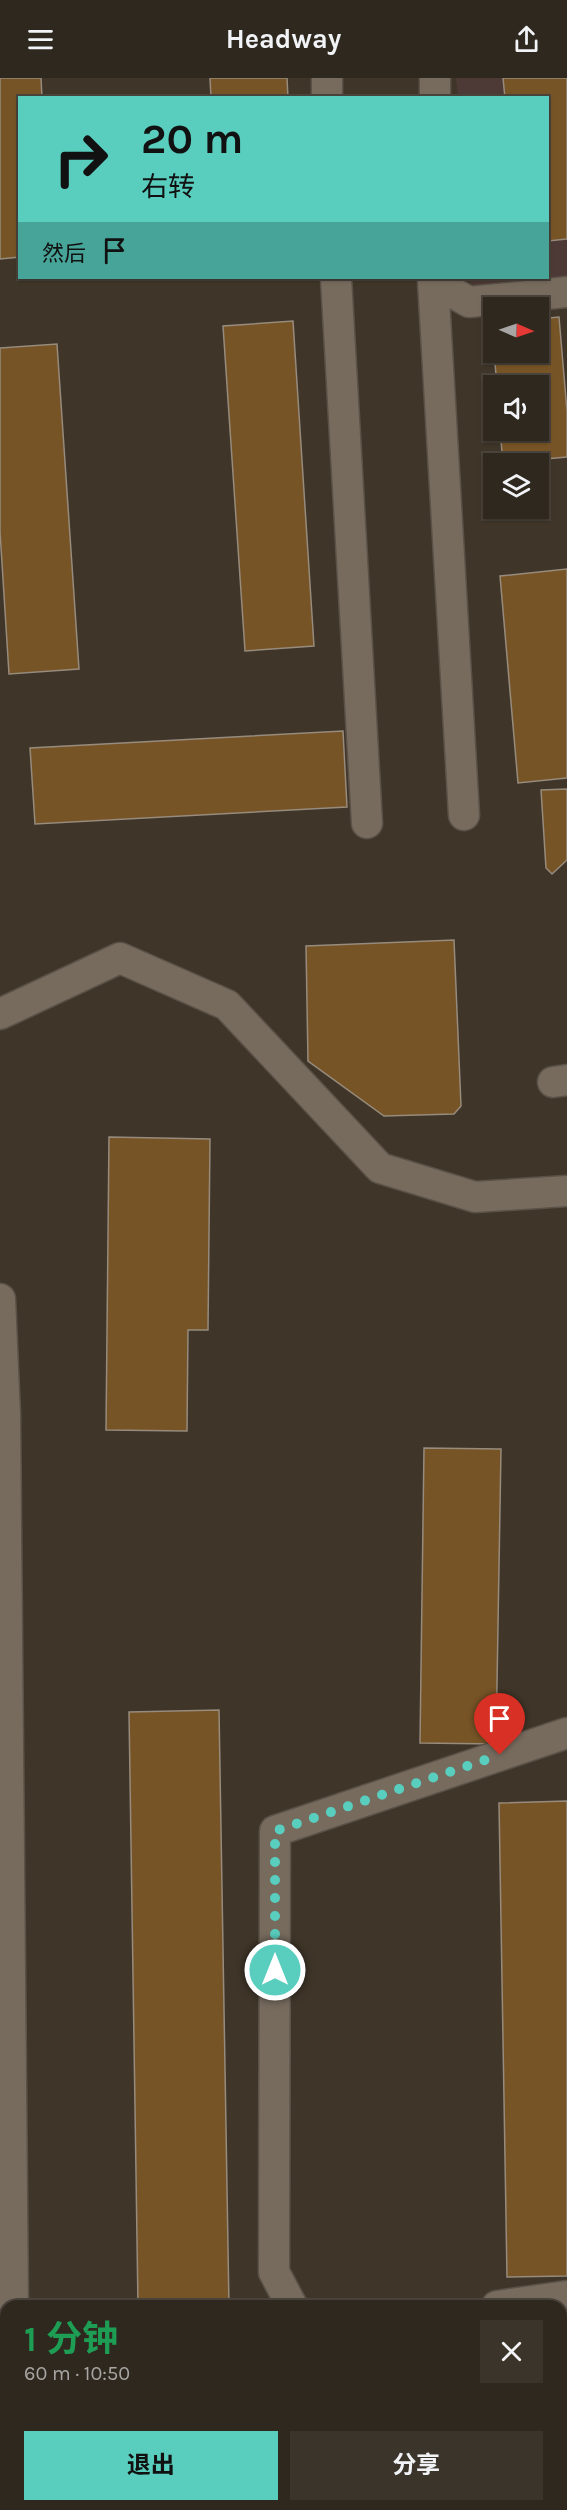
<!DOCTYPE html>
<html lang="zh">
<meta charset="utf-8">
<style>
:root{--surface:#2f281e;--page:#3b342b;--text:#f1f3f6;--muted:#a7a6a4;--line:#4a443c;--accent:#59cebe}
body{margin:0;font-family:Karla,"Noto Sans SC",sans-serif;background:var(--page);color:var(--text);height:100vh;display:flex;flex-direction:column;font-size:22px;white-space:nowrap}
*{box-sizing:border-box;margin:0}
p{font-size:20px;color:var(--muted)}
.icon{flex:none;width:33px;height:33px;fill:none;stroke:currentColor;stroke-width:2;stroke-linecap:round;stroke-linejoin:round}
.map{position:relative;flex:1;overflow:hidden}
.side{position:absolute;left:0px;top:2222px;width:567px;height:212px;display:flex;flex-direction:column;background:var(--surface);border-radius:18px 18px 0 0;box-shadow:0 2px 4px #0004,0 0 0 2px var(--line)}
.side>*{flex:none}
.banner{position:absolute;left:18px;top:18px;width:531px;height:183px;border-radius:0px;box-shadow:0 2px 4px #0004,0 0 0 2px var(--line);background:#59cebe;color:#111;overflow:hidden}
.needle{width:39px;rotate:92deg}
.controls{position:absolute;left:483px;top:219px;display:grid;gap:12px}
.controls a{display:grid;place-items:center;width:66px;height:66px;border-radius:0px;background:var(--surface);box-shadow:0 2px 4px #0004,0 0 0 2px var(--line);font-size:30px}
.pin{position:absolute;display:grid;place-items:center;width:51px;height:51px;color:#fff;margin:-62px -26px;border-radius:50% 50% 50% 0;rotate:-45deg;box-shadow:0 0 6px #0007}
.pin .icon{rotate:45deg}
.me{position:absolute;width:66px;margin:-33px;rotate:0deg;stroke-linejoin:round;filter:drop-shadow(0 0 4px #0008)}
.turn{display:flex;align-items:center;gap:21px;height:126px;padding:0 24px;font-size:27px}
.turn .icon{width:78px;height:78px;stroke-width:2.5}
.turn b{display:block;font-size:42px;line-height:51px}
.then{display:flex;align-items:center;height:57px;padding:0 24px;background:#0003;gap:12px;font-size:22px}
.round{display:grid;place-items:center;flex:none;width:63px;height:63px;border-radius:0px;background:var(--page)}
.headline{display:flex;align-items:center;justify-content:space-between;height:102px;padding:0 24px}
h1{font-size:36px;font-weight:700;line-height:45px;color:#1e9e55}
.button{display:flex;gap:12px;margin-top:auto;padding:12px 24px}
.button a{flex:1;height:69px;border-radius:0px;background:var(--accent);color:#111;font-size:24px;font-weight:700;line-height:69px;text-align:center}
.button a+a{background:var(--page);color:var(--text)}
header{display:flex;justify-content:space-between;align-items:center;height:78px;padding:0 24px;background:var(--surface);font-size:27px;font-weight:700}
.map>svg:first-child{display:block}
</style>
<header><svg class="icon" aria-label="menu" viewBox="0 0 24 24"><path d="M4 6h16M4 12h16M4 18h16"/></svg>Headway<svg class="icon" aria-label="share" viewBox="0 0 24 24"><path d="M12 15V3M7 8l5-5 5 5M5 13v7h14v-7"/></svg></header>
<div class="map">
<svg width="567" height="2432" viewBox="0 0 567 2432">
<rect width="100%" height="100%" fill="#3f3528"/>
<path fill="#4d3935" d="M 456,0 L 567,0 L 567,199 L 477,210 L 465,200 L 548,200 L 548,20 L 458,19 Z"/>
<path fill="#775426" stroke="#978b7d" stroke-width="1.5" d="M 0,0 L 41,0 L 42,20 L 20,20 L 20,179 L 0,181 Z
M 210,0 L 287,0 L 288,20 L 211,20 Z
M 503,0 L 567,0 L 567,161 L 548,163 L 548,20 L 505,20 Z
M 559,239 L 567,333 L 567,379 L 503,385 L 500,352 L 538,352 L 538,308 L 497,308 L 494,274 L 538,274 L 538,241 Z
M 293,243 L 314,568 L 245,573 L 223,248 Z
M 57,266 L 79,591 L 9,596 L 0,454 L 0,270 Z
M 567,491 L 567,700 L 518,705 L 500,498 Z
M 343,653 L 347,729 L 35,746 L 30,670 Z
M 567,711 L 567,782 L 552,796 L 546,790 L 541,712 Z
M 454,862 L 461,1028 L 454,1036 L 384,1038 L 308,983 L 306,868 Z
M 109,1059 L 210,1061 L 208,1252 L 188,1252 L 187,1353 L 106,1352 Z
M 424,1370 L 501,1371 L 496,1666 L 420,1665 Z
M 219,1632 L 229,2228 L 138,2228 L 129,1634 Z
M 567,1723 L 567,2198 L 507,2199 L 499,1725 Z"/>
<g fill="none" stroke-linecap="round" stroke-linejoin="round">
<defs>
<path id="minor" d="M 327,0 L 327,20
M 435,20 L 435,0
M 336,200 L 367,745
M 433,200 L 433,203 L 469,224 L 567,214
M 433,203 L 464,737
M 0,936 L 120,880 L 227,927 L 380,1090 L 475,1119 L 567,1113
M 553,1004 L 567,1002
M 0,1221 L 5,1336 L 13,2228
M 292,2228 L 274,2194 L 275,1753 L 567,1655
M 497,2228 L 567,2218
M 14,2427 L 14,2432"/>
</defs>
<use href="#minor" stroke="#5a5147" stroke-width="33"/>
<use href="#minor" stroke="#776b5e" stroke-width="30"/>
</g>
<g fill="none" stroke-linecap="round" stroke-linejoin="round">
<path stroke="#59cebe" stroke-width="10" stroke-dasharray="0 18" d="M 275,1892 L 275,1753 L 500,1677"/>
</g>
</svg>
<div class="controls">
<a><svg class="needle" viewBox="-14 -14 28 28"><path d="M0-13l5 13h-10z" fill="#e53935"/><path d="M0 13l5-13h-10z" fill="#a7a6a4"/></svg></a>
<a><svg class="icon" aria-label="sound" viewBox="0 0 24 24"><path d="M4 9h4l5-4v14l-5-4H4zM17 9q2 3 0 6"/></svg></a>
<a><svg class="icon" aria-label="layers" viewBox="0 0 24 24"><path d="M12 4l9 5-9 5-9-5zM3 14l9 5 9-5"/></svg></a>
</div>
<div class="pin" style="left:500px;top:1677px;background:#d93025"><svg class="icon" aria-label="arrive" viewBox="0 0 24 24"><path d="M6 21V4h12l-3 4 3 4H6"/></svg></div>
<svg class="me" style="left:275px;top:1892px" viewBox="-20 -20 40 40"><circle r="17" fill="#59cebe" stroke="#fff" stroke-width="3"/><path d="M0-11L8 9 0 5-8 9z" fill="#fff"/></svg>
<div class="banner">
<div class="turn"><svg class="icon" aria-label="right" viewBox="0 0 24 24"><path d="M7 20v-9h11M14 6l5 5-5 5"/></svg><div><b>20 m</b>右转</div></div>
<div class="then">然后<svg class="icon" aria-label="arrive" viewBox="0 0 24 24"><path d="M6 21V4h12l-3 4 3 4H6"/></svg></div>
</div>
<section class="side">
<div class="headline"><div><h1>1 分钟</h1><p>60 m · 10:50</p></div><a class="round"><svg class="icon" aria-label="close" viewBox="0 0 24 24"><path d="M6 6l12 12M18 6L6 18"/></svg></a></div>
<div class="button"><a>退出</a><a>分享</a></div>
</section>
</div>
